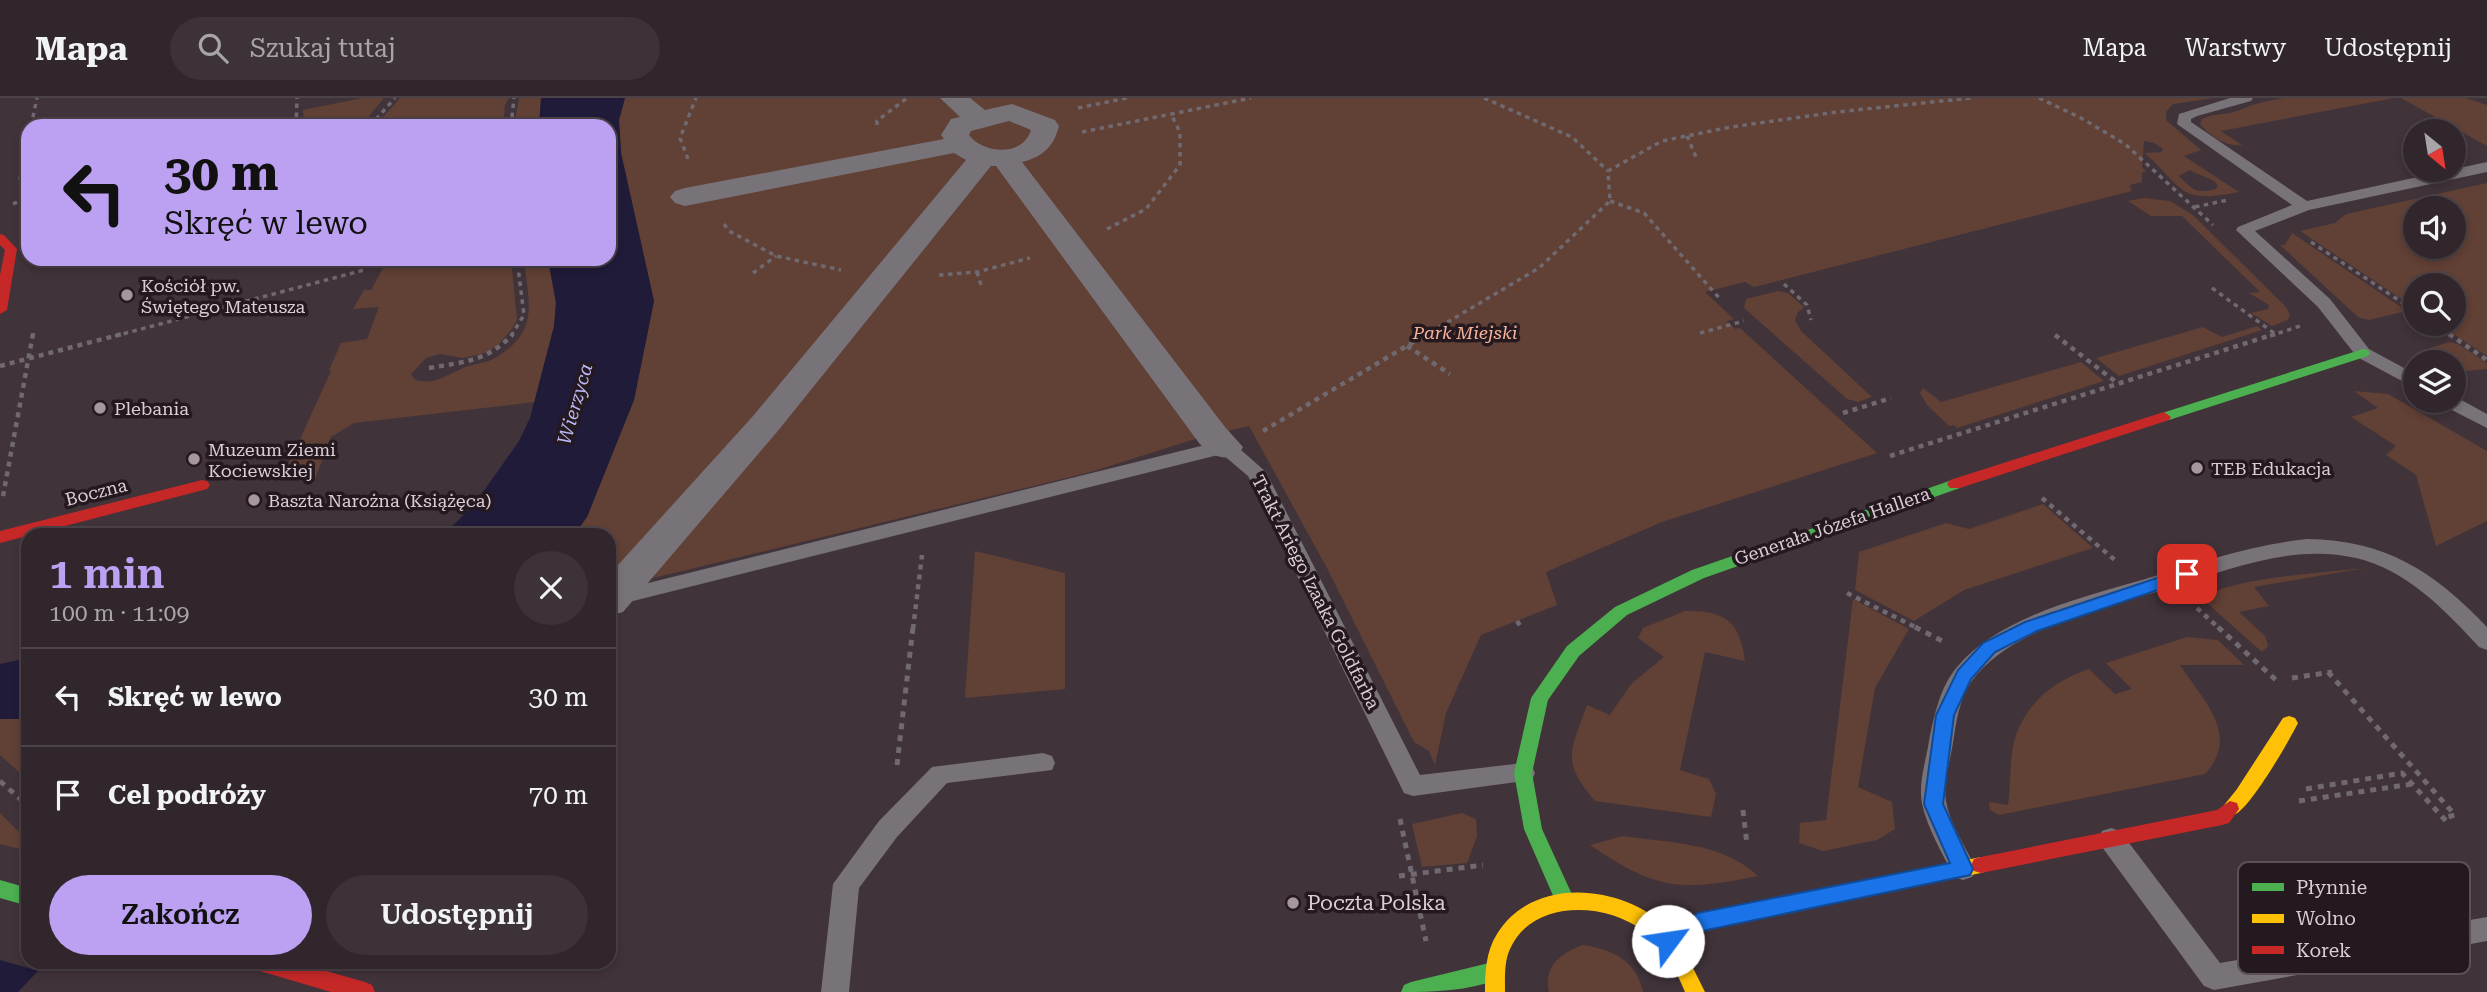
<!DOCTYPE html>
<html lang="pl">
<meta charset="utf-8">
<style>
:root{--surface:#30262c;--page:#3c3238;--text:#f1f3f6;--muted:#a8a5a9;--line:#4b4348;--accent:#bca0f2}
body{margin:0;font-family:"Roboto Serif",serif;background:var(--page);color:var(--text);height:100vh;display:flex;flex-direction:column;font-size:26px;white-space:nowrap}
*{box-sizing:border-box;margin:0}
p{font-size:23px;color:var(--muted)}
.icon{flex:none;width:38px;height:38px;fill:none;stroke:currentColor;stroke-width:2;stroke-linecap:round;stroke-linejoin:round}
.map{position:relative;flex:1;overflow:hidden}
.sheet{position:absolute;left:21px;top:430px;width:595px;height:441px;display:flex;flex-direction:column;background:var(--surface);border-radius:21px;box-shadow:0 4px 10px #0003,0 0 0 2px var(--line)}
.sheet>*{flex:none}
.top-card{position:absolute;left:21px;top:21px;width:595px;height:147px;border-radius:21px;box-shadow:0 4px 10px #0003,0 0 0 2px var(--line);background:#bca0f2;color:#111;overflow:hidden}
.needle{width:46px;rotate:150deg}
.tools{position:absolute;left:2403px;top:21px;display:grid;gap:14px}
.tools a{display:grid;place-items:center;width:63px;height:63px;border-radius:50%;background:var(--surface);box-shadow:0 4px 10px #0003,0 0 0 2px var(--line);font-size:35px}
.pin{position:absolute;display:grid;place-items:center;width:60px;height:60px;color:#fff;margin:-30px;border-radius:14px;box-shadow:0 4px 10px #0006}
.me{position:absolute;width:77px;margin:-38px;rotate:59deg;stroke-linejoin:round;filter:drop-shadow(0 0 5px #0008)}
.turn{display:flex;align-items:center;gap:24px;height:147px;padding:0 28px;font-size:32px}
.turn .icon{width:91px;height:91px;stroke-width:2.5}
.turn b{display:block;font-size:49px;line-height:60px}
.round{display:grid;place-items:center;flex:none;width:74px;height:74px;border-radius:37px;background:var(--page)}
.overview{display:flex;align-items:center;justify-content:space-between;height:119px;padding:0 28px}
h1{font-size:42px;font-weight:600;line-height:52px;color:var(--accent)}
.cta{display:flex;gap:14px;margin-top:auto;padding:14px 28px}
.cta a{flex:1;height:80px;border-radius:42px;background:var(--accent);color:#111;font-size:28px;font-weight:600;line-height:80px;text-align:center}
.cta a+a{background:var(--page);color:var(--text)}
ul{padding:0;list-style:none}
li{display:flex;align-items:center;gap:21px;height:98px;padding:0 28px;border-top:2px solid var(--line)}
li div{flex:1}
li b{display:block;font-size:26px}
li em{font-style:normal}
header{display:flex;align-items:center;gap:42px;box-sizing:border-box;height:98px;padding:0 35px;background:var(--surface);border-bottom:2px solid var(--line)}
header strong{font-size:33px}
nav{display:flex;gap:38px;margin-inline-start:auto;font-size:24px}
.search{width:490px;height:63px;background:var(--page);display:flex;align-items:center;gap:18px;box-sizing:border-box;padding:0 24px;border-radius:38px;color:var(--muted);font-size:26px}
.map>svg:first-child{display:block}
</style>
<header>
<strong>Mapa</strong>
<div class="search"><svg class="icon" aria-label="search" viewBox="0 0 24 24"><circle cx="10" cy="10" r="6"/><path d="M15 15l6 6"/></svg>Szukaj tutaj</div>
<nav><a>Mapa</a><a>Warstwy</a><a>Udostępnij</a></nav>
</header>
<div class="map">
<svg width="2487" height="894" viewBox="0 0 2487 894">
<rect width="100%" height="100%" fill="#40333a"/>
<path fill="#614035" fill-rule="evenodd" d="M 362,0 L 384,0 L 361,28 L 304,28 L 303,12 Z
M 400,0 L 509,0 L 505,7 L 503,28 L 375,28 Z
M 519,0 L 541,0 L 539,28 L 514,28 Z
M 625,0 L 2214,0 L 2173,6 L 2166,14 L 2166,22 L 2201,52 L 2184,58 L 2239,94 C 2178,106 2185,92 2145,55 L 2161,54 L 2163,51 L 2154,45 L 2144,43 L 2142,69 L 2146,73 L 2142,75 L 2142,84 L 2130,87 L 2132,93 L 1754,189 L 1745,184 L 1705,194 L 1734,221 L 1727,223 L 1735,231 L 1740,230 L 1877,355 L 1662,424 L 1546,474 L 1557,507 L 1481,537 L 1446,615 L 1435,667 L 1429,653 L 1414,644 L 1328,472 L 1249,328 L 1195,341 L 1091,374 L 649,481 L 609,485 L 609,438 L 574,438 L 587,419 L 634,302 L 654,203 L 621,55 L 619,22 ZM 2189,72 L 2214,83 L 2218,88 L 2215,91 C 2194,97 2191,89 2179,78 Z
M 2284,0 L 2394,0 L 2221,33 L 2242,47 C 2226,49 2210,38 2200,26 L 2202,21 C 2214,15 2228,17 2240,12 C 2256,5 2267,3 2284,0 Z
M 2401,0 L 2466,0 L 2487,7 L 2487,48 Z
M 2487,85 L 2487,258 L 2438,226 L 2454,226 L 2454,187 L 2415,187 L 2415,210 L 2300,133 L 2335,125 L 2346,116 ZM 2415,110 L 2454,110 L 2454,149 L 2415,149 Z
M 2144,100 L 2170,103 L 2193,117 L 2285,208 L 2290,216 L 2288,222 L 2272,228 L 2251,215 L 2268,211 L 2269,207 L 2249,195 L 2260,194 L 2182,118 L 2151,118 L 2128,103 Z
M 2292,135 L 2407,213 L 2369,222 L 2358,219 L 2280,147 L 2285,147 Z
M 388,161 L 511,161 L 517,222 L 512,231 L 497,248 L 485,255 L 463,260 L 440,256 L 426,260 L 411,276 L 415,282 C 434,287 445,278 461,271 C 471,266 483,266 493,261 C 540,234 529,207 524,161 L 548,161 L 556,205 L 554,228 L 535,304 L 354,325 L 331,339 L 313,386 L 285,374 L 331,273 L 329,272 L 341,245 L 367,241 L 379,209 L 353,211 L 364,192 L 371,192 Z
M 1778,193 L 1788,195 L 1804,209 L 1798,214 L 1795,222 L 1801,233 L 1872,299 L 1858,304 L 1847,301 L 1744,210 L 1746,201 Z
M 2257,228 L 2262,232 L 2119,278 L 2096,260 L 2203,229 L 2222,239 Z
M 2449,244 L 2458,246 L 2487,265 L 2487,271 L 2454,274 L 2454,264 L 2415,264 L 2415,270 L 2412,260 L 2418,254 Z
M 2081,264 L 2104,283 L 1957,330 L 1954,327 L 1949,328 L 1928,308 L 1920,295 L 1923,290 L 1941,304 Z
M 2354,293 L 2388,296 L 2487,353 L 2487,423 L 2436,448 L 2416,377 L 2386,357 L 2396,348 L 2351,319 L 2378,310 Z
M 2043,406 L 2093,450 L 1964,492 L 1914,523 L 1855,492 L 1859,454 L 1946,425 L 1969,431 Z
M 975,453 L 1065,475 L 1065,591 L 965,600 Z
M 2365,470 L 2254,489 L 2269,508 L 2239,514 L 2265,538 L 2268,548 L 2262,554 L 2208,506 L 2205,500 C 2224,480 2333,474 2365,470 Z
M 1853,501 L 1909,531 L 1875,590 L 1858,689 L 1892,704 L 1895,731 L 1877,742 L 1823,753 L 1799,745 L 1800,725 L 1826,722 Z
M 1685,513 C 1725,512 1740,523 1745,563 L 1705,554 L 1680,672 L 1709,681 L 1716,696 L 1711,719 L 1595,703 C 1560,663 1571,652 1587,607 L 1610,617 L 1631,586 L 1664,559 L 1638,540 L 1643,530 Z
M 2187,539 L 2218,542 L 2244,567 L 2180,567 C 2203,602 2241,637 2205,676 L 1999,717 L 1990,712 L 1989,704 L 2008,707 C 2011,686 2009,658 2016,637 C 2029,602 2056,582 2089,571 L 2115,596 L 2132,591 L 2106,565 Z
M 0,621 L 28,621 L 28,682 L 0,657 Z
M 0,715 L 28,743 L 28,753 L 0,746 Z
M 1462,715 L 1476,721 L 1477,738 L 1467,765 L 1422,769 L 1412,726 Z
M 1623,738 C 1670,745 1722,744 1758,778 C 1679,794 1657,792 1590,747 Z
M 1583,847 C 1612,851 1637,863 1643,894 L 1549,894 C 1543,868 1561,855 1583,847 Z"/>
<path fill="#201b39" d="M 541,0 L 625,0 L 619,22 L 621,55 L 654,203 L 634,302 L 587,419 L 574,437 L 443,437 L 474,407 L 519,343 L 530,320 L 554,228 L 556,205 L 548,161 L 609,161 L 609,28 L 539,28 Z
M 28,560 L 28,621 L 0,621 L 0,566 Z
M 0,804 L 28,864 L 40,871 L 18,894 L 0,894 Z"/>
<path fill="#40333a" d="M 28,776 L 28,864 L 52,864 L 42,874 L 0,862 L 0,799 Z"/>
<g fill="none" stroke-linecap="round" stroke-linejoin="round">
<path stroke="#706a70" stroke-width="3.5" stroke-dasharray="4.5 4.5" stroke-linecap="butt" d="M 1484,0 L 1572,39 L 1608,73
M 2039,0 L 2081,20 L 2125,46 L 2213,127
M 1078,10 L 1127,0
M 877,27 L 877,23 L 907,0
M 31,28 L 37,0
M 296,28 L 297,0
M 346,28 L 373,23
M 370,28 L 395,0
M 511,28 L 514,0
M 1082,34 L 1251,0
M 1687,38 L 1696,59
M 28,43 L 20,81 L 28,92
M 688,61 L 680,40 L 696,0
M 1610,103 L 1644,115 L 1721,202
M 13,106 L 28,99
M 2195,109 L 2228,102
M 724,126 L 729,133 L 776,158 L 841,172
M 1107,131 L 1146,111 L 1180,67 L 1180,34 L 1171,16
M 2311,144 L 2415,213
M 977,174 L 981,187
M 753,175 L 776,158
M 939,177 L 977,174 L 1030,160
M 1784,186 L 1807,207 L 1811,222
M 2212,190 L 2274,235
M 2434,226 L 2451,238
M 1700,235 L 1744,223
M 33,238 L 33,235
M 115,238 L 364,172 L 361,161
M 511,238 L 524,217 L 517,161
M 1424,238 L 1539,170 L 1610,103 L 1608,73 L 1662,43 L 1731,29 L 1837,14 L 1971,0
M 2270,238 L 2300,228"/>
<path stroke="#706a70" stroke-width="4.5" stroke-dasharray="5 5" stroke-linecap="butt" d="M 2449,236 L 2487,262
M 2055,237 L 2116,284
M 1407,248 L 1450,276
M 0,268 L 122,236
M 429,270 C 464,264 488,263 513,236
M 1843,315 L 1891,300
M 1263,333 L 1427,236
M 1890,358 L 2275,236
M 3,398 L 33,236
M 2042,400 L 2116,463
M 1847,495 L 1919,531
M 2197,510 L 2220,531
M 1517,523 L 1521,529
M 913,531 L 922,457"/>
<path stroke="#706a70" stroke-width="5" stroke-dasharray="6 6" stroke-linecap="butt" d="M 1915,529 L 1946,545
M 2218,529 L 2277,583 L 2280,582
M 2328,574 L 2455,717 L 2444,720
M 2292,580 L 2332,574
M 897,667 L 913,529
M 0,683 L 28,708
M 2306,691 L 2402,675 L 2447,724
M 2299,703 L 2412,686
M 1743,712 L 1747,747
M 1400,721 L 1426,843
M 1399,778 L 1483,767"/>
<path fill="#787379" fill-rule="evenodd" d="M 2230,0 L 2253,0 L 2251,3 L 2197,18 L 2191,21 L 2191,24 L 2307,103 L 2487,64 L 2487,74 L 2309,112 L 2255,133 L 2330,201 L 2369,251 L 2415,276 L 2415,290 L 2357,259 L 2318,209 L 2236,132 L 2238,129 L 2292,107 L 2177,26 L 2179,16 Z
M 2454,298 L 2487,316 L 2487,330 L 2442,307 L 2440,303 L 2454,303 Z
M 1225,342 L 1232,344 L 1266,374 L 1420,677 L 1523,665 L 1532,668 L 1535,675 L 1532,682 L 1413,698 L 1404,695 L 1248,378 L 1222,356 L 609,509 L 609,495 L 612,494 Z
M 2307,441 C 2385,442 2434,473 2487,529 L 2487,552 L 2479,549 C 2445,512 2407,472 2356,460 C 2293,445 2229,472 2169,490 C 2109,508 2009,530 1971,584 C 1959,602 1956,625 1953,645 C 1950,664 1943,684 1946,703 C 1950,727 1966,749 1976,771 L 1972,779 L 1963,782 L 1954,779 C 1943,756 1928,732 1922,706 C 1918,685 1926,663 1929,643 C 1934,618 1940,589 1957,569 C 1997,520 2083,499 2142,482 C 2196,466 2250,447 2307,441 Z
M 1043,655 L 1052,658 L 1055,665 L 1052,672 L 947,685 L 897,739 L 859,790 L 849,894 L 821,894 L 833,786 L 879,723 L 932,669 Z
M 2111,730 L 2120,733 L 2220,865 L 2487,819 L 2487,843 L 2214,892 L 2204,888 L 2102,749 L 2098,741 L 2102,733 Z"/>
<path fill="#787379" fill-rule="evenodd" d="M 940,0 L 970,0 L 985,12 L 1012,6 L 1055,22 L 1059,28 C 1054,49 1042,59 1022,64 L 1225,329 L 1243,349 L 1238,358 C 1220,362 1212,358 1199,345 L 996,68 L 991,68 L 777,334 L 623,514 L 609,518 L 609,477 L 753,318 L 966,62 L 954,55 L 685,108 L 675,105 L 670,99 L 675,93 L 685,90 L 944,41 L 941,37 L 951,21 L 960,19 ZM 1009,23 L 1031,32 C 1023,59 983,56 969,37 L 971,33 Z"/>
<path fill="#4caf50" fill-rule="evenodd" d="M 2363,251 L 2368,252 L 2370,255 L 2368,258 L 2169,322 L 2159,322 L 2157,319 L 2159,316 Z
M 1955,381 L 1963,386 L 1960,390 L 1704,480 L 1627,517 L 1579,558 L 1548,602 L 1532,675 L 1542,731 L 1575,803 L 1572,809 L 1565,812 L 1558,809 L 1524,731 L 1514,675 L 1531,600 L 1567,548 L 1615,509 L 1692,472 Z
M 0,782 L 28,790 L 28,808 L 0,800 Z
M 1493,864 L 1500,867 L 1503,874 L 1500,881 C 1467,893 1435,894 1401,894 L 1404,887 L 1411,884 Z"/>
<path fill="#ffc107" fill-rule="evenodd" d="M 2289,618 L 2295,620 L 2298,625 C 2289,643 2250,711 2234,717 C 2229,720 2228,718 2223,717 L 2221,711 L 2237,691 L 2283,620 Z
M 1981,759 L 1988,761 L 1991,767 L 1988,773 L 1981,775 L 1702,832 L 1681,846 L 1705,894 L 1685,894 C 1676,871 1662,848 1642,832 C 1605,804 1532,801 1510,851 C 1504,864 1505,880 1505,894 L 1485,894 C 1485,874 1486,853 1497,836 C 1534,776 1625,787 1669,831 L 1698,815 Z"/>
<path fill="#c62828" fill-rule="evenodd" d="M 0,136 L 4,137 L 17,151 L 7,212 L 0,216 L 0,177 L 5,152 L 0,147 Z
M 2164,314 L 2171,319 L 2169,322 L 1960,390 L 1950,390 L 1947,386 L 1950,382 Z
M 202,382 L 207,383 L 210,387 L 207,391 L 0,445 L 0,433 Z
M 2230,703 L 2237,705 L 2239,711 L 2229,725 L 2222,727 L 1981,775 L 1974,773 L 1971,767 L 1974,761 L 1981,759 L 2217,712 Z
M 250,864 L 295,864 L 365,884 L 372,887 L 375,894 L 331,894 L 260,873 L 253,871 Z"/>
</g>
<path fill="#1a73e8" stroke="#114b97" stroke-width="2" d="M 2187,470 L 2193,472 L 2195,476 L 2193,480 L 2037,533 L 1995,554 L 1971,581 L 1954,617 L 1943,706 L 1973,771 L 1970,777 L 1702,833 L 1668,852 L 1661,849 L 1658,843 L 1661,836 L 1698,815 L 1950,765 L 1924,706 L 1936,617 L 1958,572 L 1983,545 L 2025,524 Z"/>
<g fill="#a5969f" stroke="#251920" stroke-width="2.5">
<circle cx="127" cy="197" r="7"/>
<circle cx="100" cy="310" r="7"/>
<circle cx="194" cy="361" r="7"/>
<circle cx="2197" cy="370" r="7"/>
<circle cx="254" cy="402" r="7"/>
<circle cx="1293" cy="805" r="7"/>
</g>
<g text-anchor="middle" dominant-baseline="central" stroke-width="7" stroke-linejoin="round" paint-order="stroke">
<g font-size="18" fill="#dcccd5" stroke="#251920" text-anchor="start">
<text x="141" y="187">Kościół pw.<tspan x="141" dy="21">Świętego Mateusza</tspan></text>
<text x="114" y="310">Plebania</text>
<text x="208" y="351">Muzeum Ziemi<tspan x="208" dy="21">Kociewskiej</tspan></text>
<text x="2211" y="370">TEB Edukacja</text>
<text x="268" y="402">Baszta Narożna (Książęca)</text>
</g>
<g font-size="18" font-style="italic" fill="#f9b499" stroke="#251920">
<text x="1465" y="234">Park Miejski</text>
</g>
<g font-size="18" fill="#dcccd5" stroke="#251920">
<text transform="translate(96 394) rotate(-14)">Boczna</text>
<text transform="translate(1832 428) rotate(-19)">Generała Józefa Hallera</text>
<text transform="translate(1316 494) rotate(63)">Trakt Ariego Izaaka Goldfarba</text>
</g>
<g font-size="19" font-style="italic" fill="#b9b7f6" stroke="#251920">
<text transform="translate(575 306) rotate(-74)">Wierzyca</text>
</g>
<g font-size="21" fill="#dcccd5" stroke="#251920" text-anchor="start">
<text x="1307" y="805">Poczta Polska</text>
</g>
</g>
<rect x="2238" y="764" width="232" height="112" rx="10" fill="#251920" stroke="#5c4f56" stroke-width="2"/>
<rect x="2252" y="785" width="32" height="8" fill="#4caf50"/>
<rect x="2252" y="816" width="32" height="9" fill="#ffc107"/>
<rect x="2252" y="848" width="32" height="8" fill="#c62828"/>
<g font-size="19" fill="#dcccd5">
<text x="2296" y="796">Płynnie</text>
<text x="2296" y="827">Wolno</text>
<text x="2296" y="859">Korek</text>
</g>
</svg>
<div class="tools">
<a><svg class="needle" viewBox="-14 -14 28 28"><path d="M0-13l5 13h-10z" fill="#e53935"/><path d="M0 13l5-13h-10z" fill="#a8a5a9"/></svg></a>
<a><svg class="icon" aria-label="sound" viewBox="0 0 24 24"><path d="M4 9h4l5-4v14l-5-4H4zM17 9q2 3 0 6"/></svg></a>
<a><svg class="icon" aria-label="search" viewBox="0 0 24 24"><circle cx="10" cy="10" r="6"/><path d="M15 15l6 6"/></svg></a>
<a><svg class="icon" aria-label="layers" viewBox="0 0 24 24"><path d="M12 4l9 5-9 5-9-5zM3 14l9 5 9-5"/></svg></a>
</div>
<div class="pin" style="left:2187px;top:476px;background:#d93025"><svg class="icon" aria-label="arrive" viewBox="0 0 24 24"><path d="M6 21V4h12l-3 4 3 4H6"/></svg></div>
<svg class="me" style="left:1668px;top:843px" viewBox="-20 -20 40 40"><circle r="19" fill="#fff"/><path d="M0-13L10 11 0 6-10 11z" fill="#1a73e8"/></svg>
<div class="top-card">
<div class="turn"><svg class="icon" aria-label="left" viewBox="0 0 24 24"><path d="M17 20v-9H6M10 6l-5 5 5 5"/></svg><div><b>30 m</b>Skręć w lewo</div></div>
</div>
<section class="sheet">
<div class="overview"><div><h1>1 min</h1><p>100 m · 11:09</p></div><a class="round"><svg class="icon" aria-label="close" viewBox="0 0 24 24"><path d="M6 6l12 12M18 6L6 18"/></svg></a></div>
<ul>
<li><svg class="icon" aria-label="left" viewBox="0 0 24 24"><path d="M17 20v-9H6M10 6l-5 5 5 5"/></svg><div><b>Skręć w lewo</b></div><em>30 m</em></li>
<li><svg class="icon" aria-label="arrive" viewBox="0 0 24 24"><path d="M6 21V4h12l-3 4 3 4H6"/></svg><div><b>Cel podróży</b></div><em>70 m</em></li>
</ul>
<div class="cta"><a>Zakończ</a><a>Udostępnij</a></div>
</section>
</div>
